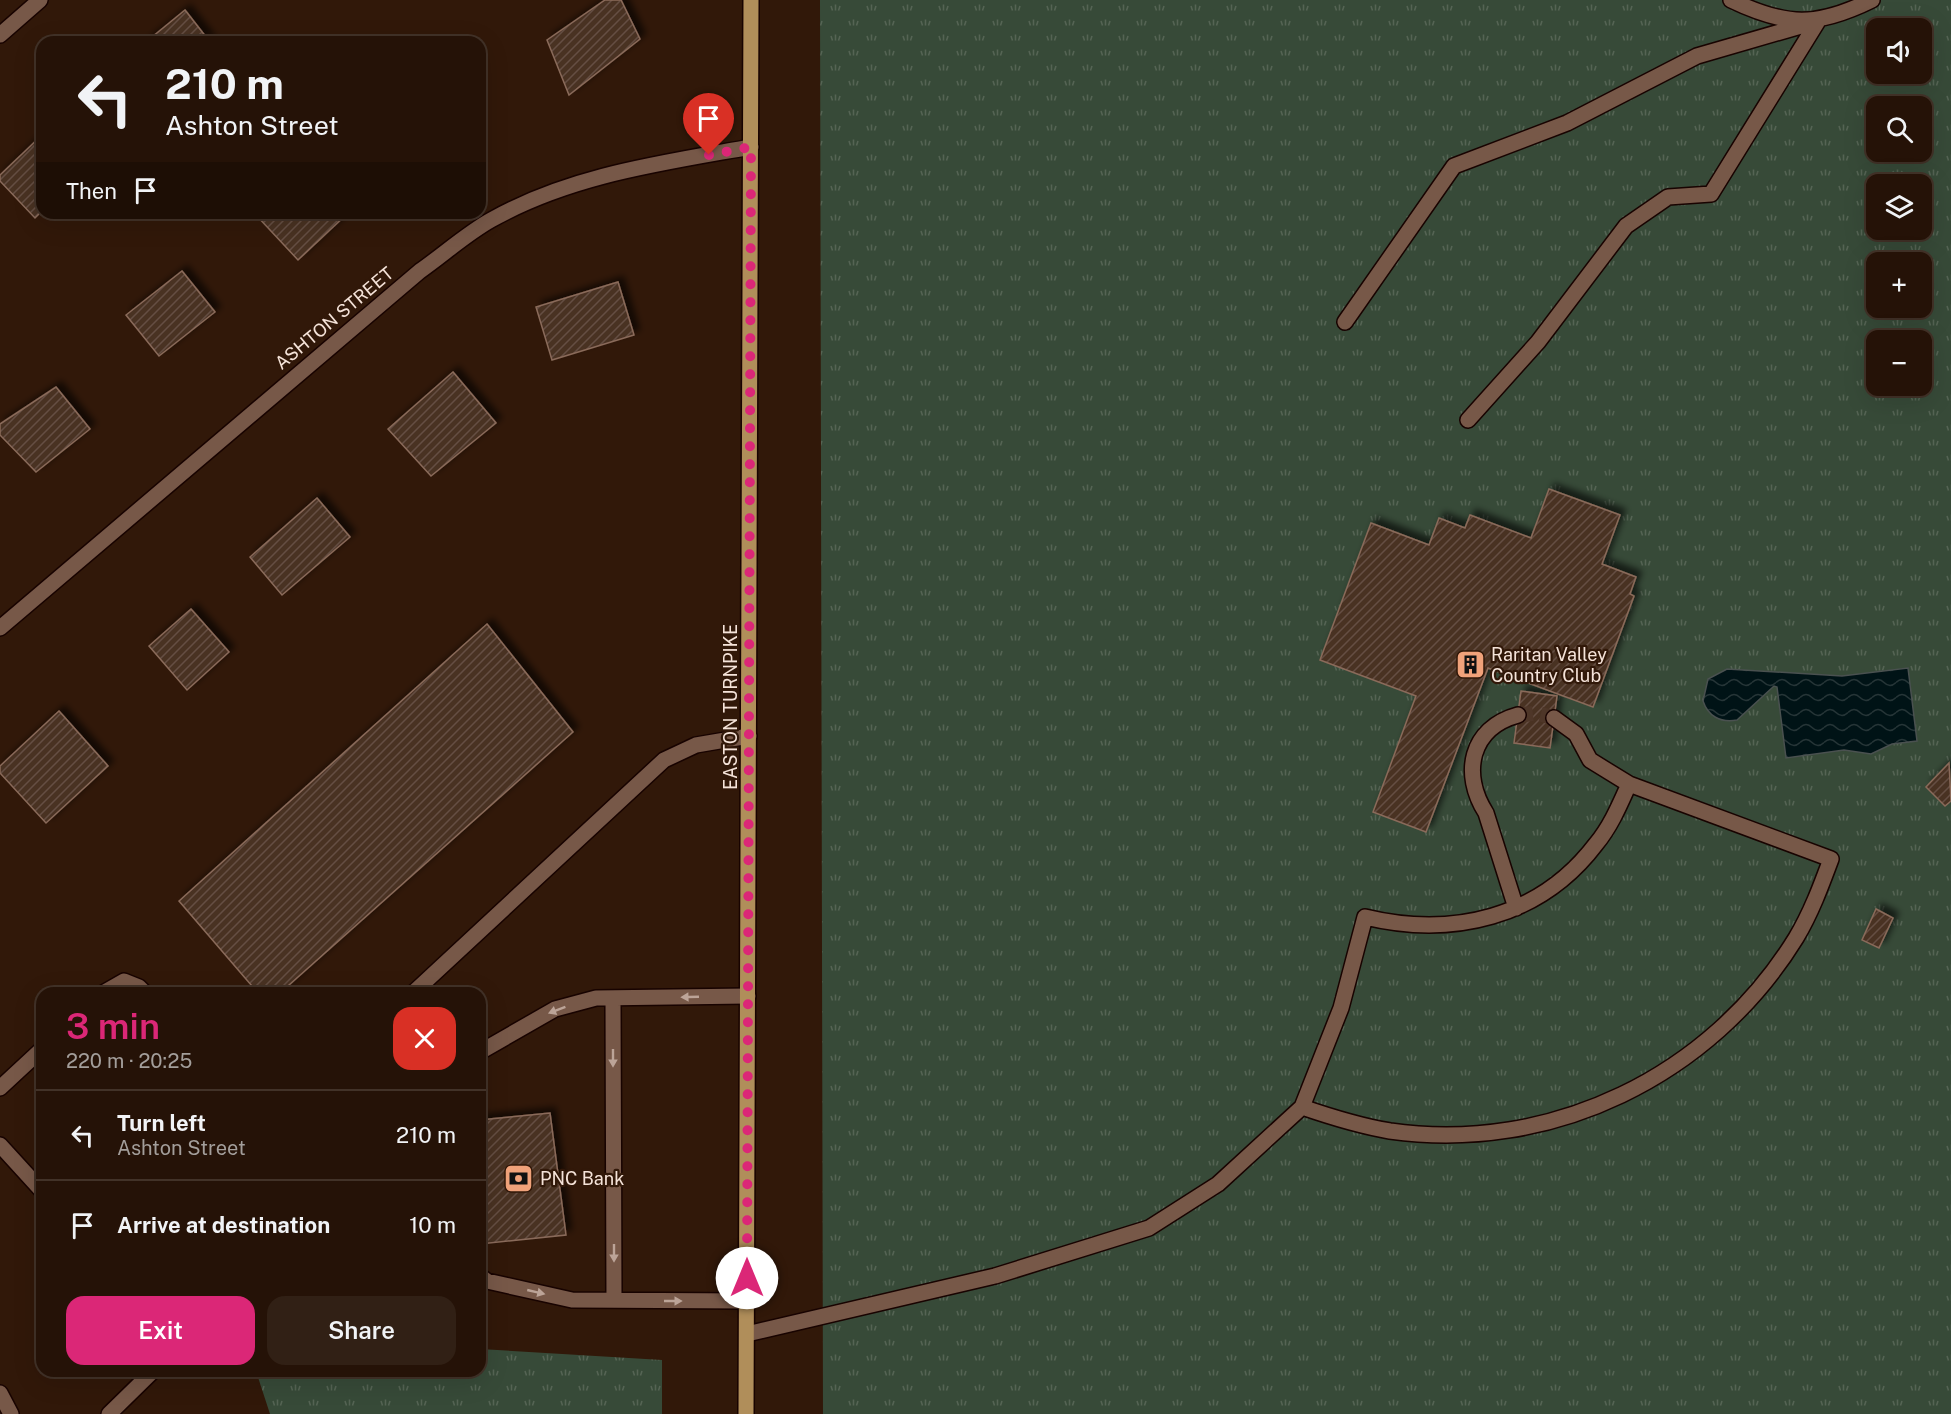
<!DOCTYPE html>
<meta charset="utf-8">
<style>
:root{--surface:#251207;--page:#312015;--text:#f1f3f6;--muted:#a39e9b;--line:#423228;--accent:#db2777}
body{margin:0;font-family:"Public Sans",sans-serif;background:var(--page);color:var(--text);height:100vh;display:flex;flex-direction:column;font-size:22px;white-space:nowrap}
*{box-sizing:border-box;margin:0}
p{font-size:20px;color:var(--muted)}
.icon{flex:none;width:33px;height:33px;fill:none;stroke:currentColor;stroke-width:2;stroke-linecap:round;stroke-linejoin:round}
.map{position:relative;flex:1;overflow:hidden}
.sheet{position:absolute;left:36px;top:987px;width:450px;height:390px;display:flex;flex-direction:column;background:var(--surface);border-radius:18px;box-shadow:0 6px 24px #0002,0 0 0 2px var(--line)}
.sheet>*{flex:none}
.top-card{position:absolute;left:36px;top:36px;width:450px;height:183px;border-radius:18px;box-shadow:0 6px 24px #0002,0 0 0 2px var(--line);background:#251207;color:var(--text);overflow:hidden}
.buttons{position:absolute;left:1866px;top:18px;display:grid;gap:12px}
.buttons a{display:grid;place-items:center;width:66px;height:66px;border-radius:12px;background:var(--surface);box-shadow:0 6px 24px #0002,0 0 0 2px var(--line);font-size:30px}
.pin{position:absolute;display:grid;place-items:center;width:51px;height:51px;color:#fff;margin:-62px -26px;border-radius:50% 50% 50% 0;rotate:-45deg;box-shadow:0 0 6px #0007}
.pin .icon{rotate:45deg}
.me{position:absolute;width:66px;margin:-33px;rotate:0deg;stroke-linejoin:round;filter:drop-shadow(0 0 4px #0008)}
.turn{display:flex;align-items:center;gap:21px;height:126px;padding:0 30px;font-size:27px}
.turn .icon{width:78px;height:78px;stroke-width:2.5}
.turn b{display:block;font-size:42px;line-height:51px}
.then{display:flex;align-items:center;height:57px;padding:0 30px;background:#0003;gap:12px;font-size:22px}
.round{display:grid;place-items:center;flex:none;width:63px;height:63px;border-radius:18px;background:var(--page)}
.headline{display:flex;align-items:center;justify-content:space-between;height:102px;padding:0 30px}
h1{font-size:36px;font-weight:600;line-height:45px;color:var(--accent)}
.cta{display:flex;gap:12px;margin-top:auto;padding:12px 30px}
.cta a{flex:1;height:69px;border-radius:18px;background:var(--accent);color:#fff;font-size:24px;font-weight:600;line-height:69px;text-align:center}
.cta a+a{background:var(--page);color:var(--text)}
ul{padding:0;list-style:none}
li{display:flex;align-items:center;gap:18px;height:90px;padding:0 30px;border-top:2px solid var(--line)}
li div{flex:1}
li b{display:block;font-size:22px}
li em{font-style:normal}
.map>svg:first-child{display:block}
</style>
<div class="map">
<svg width="1951" height="1414" viewBox="0 0 1951 1414">
<defs>
<pattern id="grass-tufts" width="24" height="20" patternUnits="userSpaceOnUse" patternTransform="scale(1.5)"><rect width="24" height="20" fill="#374a38"/><path d="M3 7l-1-3M5 7V3M7 7l1-3M15 17l-1-3M17 17v-4M19 17l1-3" fill="none" stroke="#556454"/></pattern>
<pattern id="water-waves" width="16" height="10" patternUnits="userSpaceOnUse" patternTransform="scale(1.5)"><rect width="16" height="10" fill="#001316"/><path d="M0 5q4-4 8 0t8 0" fill="none" stroke="#263537"/></pattern>
<pattern id="building-hatch" width="6" height="6" patternUnits="userSpaceOnUse" patternTransform="scale(1.5)"><rect width="6" height="6" fill="#4a3124"/><path d="M-1 1l2-2M0 6l6-6M5 7l2-2" fill="none" stroke="#654f43"/></pattern>
<filter id="shadow"><feDropShadow dx="5.5" dy="-5.5" stdDeviation="3" flood-color="#0009"/></filter>
</defs>
<rect width="100%" height="100%" fill="#311809"/>
<path fill="url(#grass-tufts)" fill-rule="evenodd" d="M 820,0 L 1951,0 L 1951,1414 L 823,1414 ZM 1876,28 L 1922,28 L 1922,74 L 1876,74 ZM 1876,106 L 1922,106 L 1922,152 L 1876,152 ZM 1876,184 L 1922,184 L 1922,230 L 1876,230 ZM 1876,262 L 1922,262 L 1922,308 L 1876,308 ZM 1876,340 L 1922,340 L 1922,386 L 1876,386 Z
M 480,1349 L 662,1360 L 662,1414 L 270,1414 L 256,1371 L 480,1371 Z"/>
<path fill="url(#water-waves)" stroke="#4a5150" stroke-width="1.5" d="M 1908,668 L 1917,741 L 1892,744 L 1871,754 L 1844,750 L 1786,758 L 1777,687 L 1774,686 L 1737,720 C 1720,723 1708,716 1703,701 L 1708,679 L 1727,669 L 1842,676 Z"/>
<path fill="url(#building-hatch)" stroke="#8a6b5a" stroke-width="1.5" filter="url(#shadow)" d="M 605,0 L 621,0 L 640,39 L 569,95 L 547,40 Z
M 185,10 L 210,42 L 146,42 Z
M 42,135 L 42,211 L 35,218 L 0,181 L 0,175 Z
M 261,213 L 348,213 L 298,260 L 257,216 Z
M 182,271 L 215,312 L 159,356 L 126,315 Z
M 618,282 L 634,335 L 552,360 L 536,307 Z
M 453,372 L 496,423 L 431,476 L 388,429 Z
M 56,387 L 90,429 L 36,472 L 0,435 L 0,424 Z
M 1549,489 L 1620,515 L 1602,564 L 1636,577 L 1630,594 L 1634,596 L 1593,707 L 1488,668 L 1426,832 L 1373,812 L 1416,696 L 1320,660 L 1371,523 L 1429,545 L 1439,518 L 1465,528 L 1470,515 L 1531,538 Z
M 317,498 L 350,537 L 282,595 L 250,557 Z
M 191,609 L 229,652 L 187,690 L 149,646 Z
M 487,624 L 573,732 L 280,993 L 258,993 L 179,901 Z
M 1521,691 L 1557,696 L 1550,748 L 1514,743 Z
M 59,711 L 108,766 L 46,823 L 0,773 L 0,766 Z
M 1949,763 L 1951,801 L 1945,806 L 1926,787 Z
M 1876,909 L 1893,918 L 1879,948 L 1862,940 Z
M 550,1113 L 566,1235 L 480,1244 L 480,1120 Z"/>
<g fill="none" stroke-linecap="round" stroke-linejoin="round">
<path stroke="#4e3628" stroke-width="15" stroke-dasharray="15 8" stroke-linecap="butt" d="M 1518,715 L 1537,713 L 1554,718"/>
<defs>
<path id="minor" d="M 1731,0 C 1787,27 1817,27 1872,0
M 0,35 L 40,0
M 1345,322 L 1454,166 L 1567,123 L 1697,56 L 1818,21
M 1468,420 L 1538,342 L 1626,226 L 1668,197 L 1711,194 L 1818,21
M 0,628 L 420,271 C 443,255 466,234 491,220 C 571,175 662,163 751,147
M 1554,718 L 1576,734 L 1590,760 L 1629,784
M 1516,908 L 1486,813 C 1461,774 1470,728 1518,715
M 103,993 L 124,981 L 139,987 L 145,993
M 413,993 L 664,760 L 696,745 L 749,736
M 613,999 L 614,1300
M 480,1052 L 555,1009 L 596,998 L 748,996
M 0,1088 L 42,1049
M 0,1145 L 42,1191
M 480,1276 L 487,1281 L 572,1300 L 747,1301
M 747,1334 L 995,1276 L 1149,1228 L 1218,1184 L 1302,1107 L 1341,1008 L 1365,917 C 1452,938 1540,918 1596,844 C 1611,826 1620,804 1629,784 L 1831,859 C 1821,886 1811,913 1796,938 C 1711,1076 1551,1154 1390,1131 C 1360,1126 1331,1117 1302,1107
M 0,1393 L 11,1414
M 109,1414 L 153,1371"/>
<path id="major" d="M 746,1414 L 751,0"/>
</defs>
<use href="#minor" stroke="#180300" stroke-width="18"/>
<use href="#major" stroke="#180300" stroke-width="18"/>
<use href="#minor" stroke="#775848" stroke-width="15"/>
<use href="#major" stroke="#b08e5a" stroke-width="15"/>
</g>
<defs><path id="oneway-solid" d="M-6-.8H1V-3.2L6.5 0L1 3.2V.8H-6Z" transform="scale(1.5)"/></defs>
<g fill="#bca498">
<use href="#oneway-solid" transform="translate(690 997) rotate(178)"/>
<use href="#oneway-solid" transform="translate(557 1010) rotate(159)"/>
<use href="#oneway-solid" transform="translate(613 1058) rotate(90)"/>
<use href="#oneway-solid" transform="translate(614 1253) rotate(90)"/>
<use href="#oneway-solid" transform="translate(536 1292) rotate(13)"/>
<use href="#oneway-solid" transform="translate(673 1301)"/>
</g>
<g fill="none" stroke-linecap="round" stroke-linejoin="round">
<path stroke="#db2777" stroke-width="10" stroke-dasharray="0 18" d="M 709,155 L 751,147 L 747,1278"/>
</g>
<defs>
<symbol id="building-square" viewBox="-11 -11 22 22"><rect x="-9" y="-9" width="18" height="18" rx="4" fill="#f0a27a" stroke="#311809"/><path d="M-4-6H4V6H1V3H-1V6H-4ZM-2.5-4.3h1.7v1.8h-1.7ZM.8-4.3h1.7v1.8H.8ZM-2.5-1h1.7V.8h-1.7ZM.8-1h1.7V.8H.8Z" fill="#111"/></symbol>
<symbol id="bank-square" viewBox="-11 -11 22 22"><rect x="-9" y="-9" width="18" height="18" rx="4" fill="#f0a27a" stroke="#311809"/><path d="M-6-4H6V4H-6ZM0-2.3a2.3 2.3 0 1 0 0 4.6a2.3 2.3 0 1 0 0-4.6Z" fill="#111"/></symbol>
</defs>
<g fill-rule="evenodd">
<use href="#building-square" x="1454" y="648" width="33" height="33"/>
<use href="#bank-square" x="502" y="1162" width="33" height="33"/>
</g>
<g text-anchor="middle" dominant-baseline="central" stroke-width="4.5" stroke-linejoin="round" paint-order="stroke">
<g font-size="18" fill="#f5e3d9" stroke="#311809">
<text transform="translate(334 318) rotate(-40)">ASHTON STREET</text>
<text transform="translate(730 707) rotate(-90)">EASTON TURNPIKE</text>
</g>
<g font-size="18" fill="#f5e3d9" stroke="#311809" text-anchor="start">
<text x="1491" y="654">Raritan Valley<tspan x="1491" dy="21">Country Club</tspan></text>
<text x="540" y="1178">PNC Bank</text>
</g>
</g>
</svg>
<div class="buttons">
<a><svg class="icon" aria-label="sound" viewBox="0 0 24 24"><path d="M4 9h4l5-4v14l-5-4H4zM17 9q2 3 0 6"/></svg></a>
<a><svg class="icon" aria-label="search" viewBox="0 0 24 24"><circle cx="10" cy="10" r="6"/><path d="M15 15l6 6"/></svg></a>
<a><svg class="icon" aria-label="layers" viewBox="0 0 24 24"><path d="M12 4l9 5-9 5-9-5zM3 14l9 5 9-5"/></svg></a>
<a>+</a>
<a>−</a>
</div>
<div class="pin" style="left:709px;top:155px;background:#d93025"><svg class="icon" aria-label="arrive" viewBox="0 0 24 24"><path d="M6 21V4h12l-3 4 3 4H6"/></svg></div>
<svg class="me" style="left:747px;top:1278px" viewBox="-20 -20 40 40"><circle r="19" fill="#fff"/><path d="M0-13L10 11 0 6-10 11z" fill="#db2777"/></svg>
<div class="top-card">
<div class="turn"><svg class="icon" aria-label="left" viewBox="0 0 24 24"><path d="M17 20v-9H6M10 6l-5 5 5 5"/></svg><div><b>210 m</b>Ashton Street</div></div>
<div class="then">Then<svg class="icon" aria-label="arrive" viewBox="0 0 24 24"><path d="M6 21V4h12l-3 4 3 4H6"/></svg></div>
</div>
<section class="sheet">
<div class="headline"><div><h1>3 min</h1><p>220 m · 20:25</p></div><a class="round" style="background:#d93025;color:#fff"><svg class="icon" aria-label="close" viewBox="0 0 24 24"><path d="M6 6l12 12M18 6L6 18"/></svg></a></div>
<ul>
<li><svg class="icon" aria-label="left" viewBox="0 0 24 24"><path d="M17 20v-9H6M10 6l-5 5 5 5"/></svg><div><b>Turn left</b><p>Ashton Street</p></div><em>210 m</em></li>
<li><svg class="icon" aria-label="arrive" viewBox="0 0 24 24"><path d="M6 21V4h12l-3 4 3 4H6"/></svg><div><b>Arrive at destination</b></div><em>10 m</em></li>
</ul>
<div class="cta"><a>Exit</a><a>Share</a></div>
</section>
</div>
